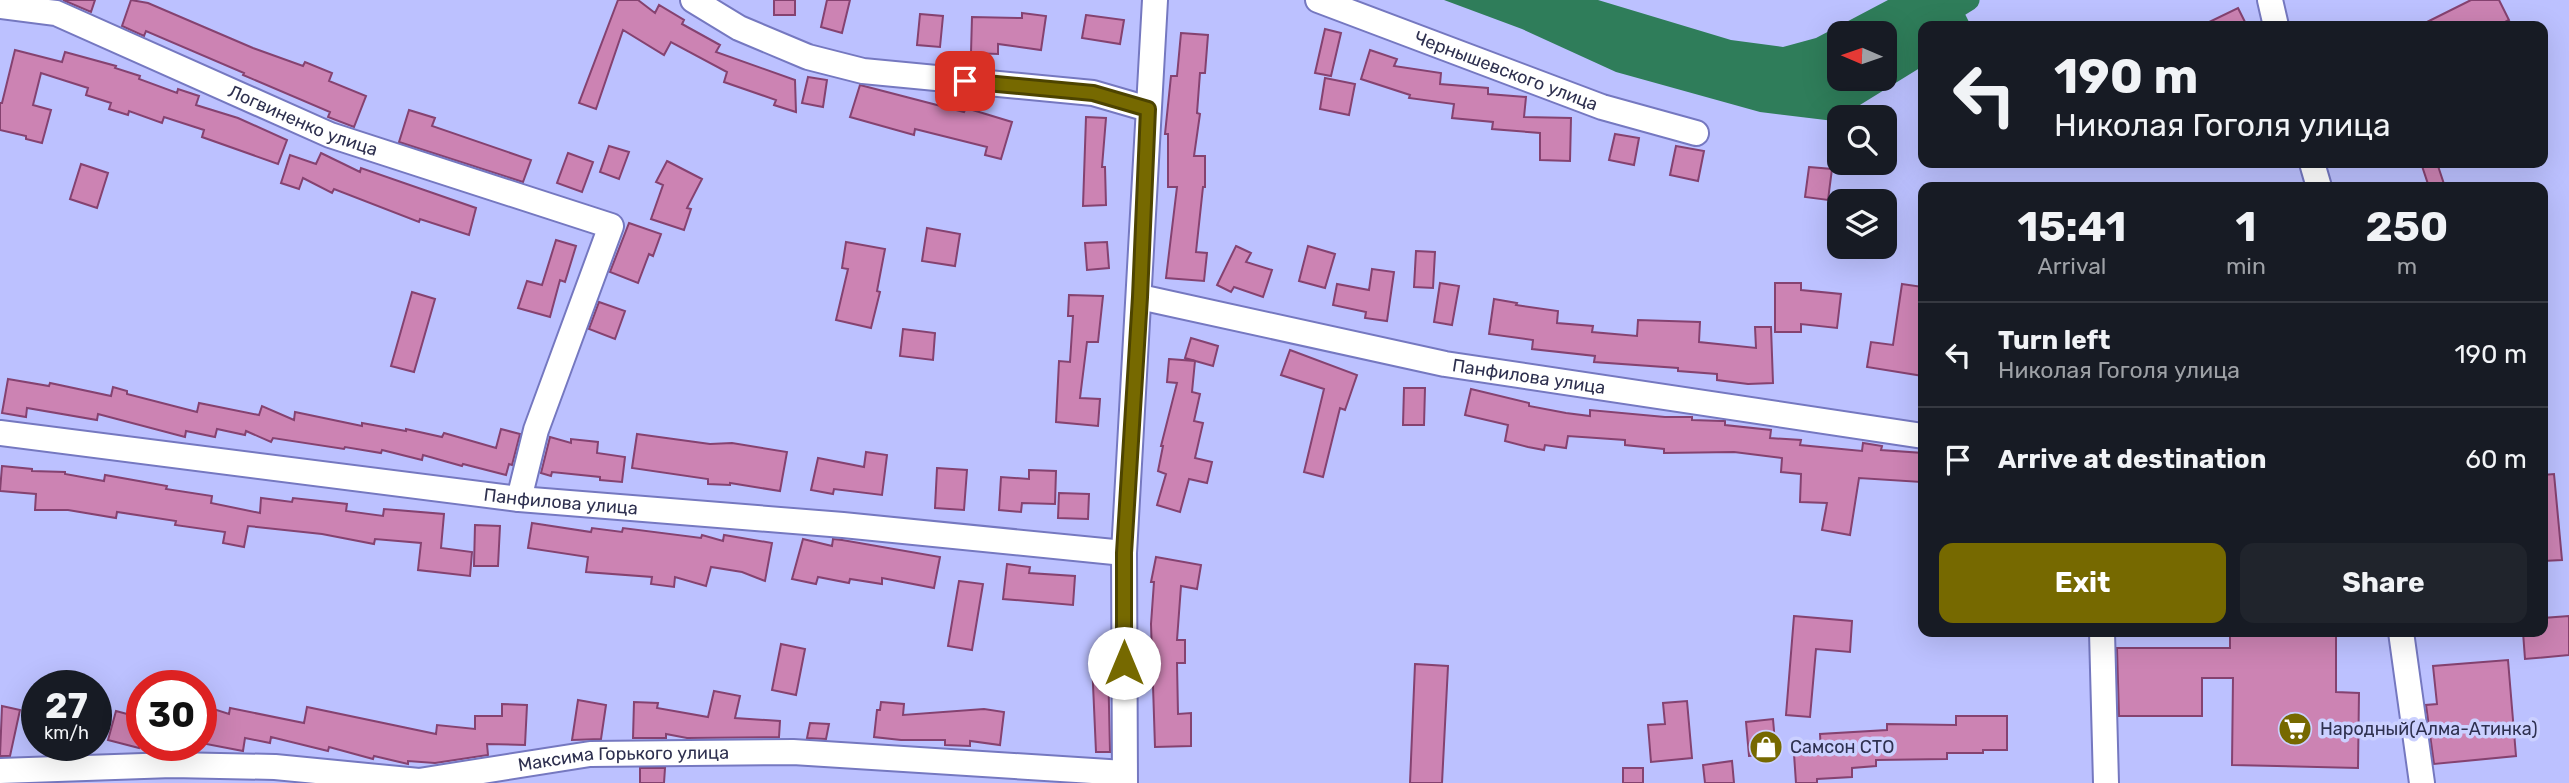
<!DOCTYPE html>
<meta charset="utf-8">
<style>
:root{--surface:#171b24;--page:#20242c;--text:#f1f3f6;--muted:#9ea1a6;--line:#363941;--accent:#766900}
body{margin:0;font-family:Rubik,sans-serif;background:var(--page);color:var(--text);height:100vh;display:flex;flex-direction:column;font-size:26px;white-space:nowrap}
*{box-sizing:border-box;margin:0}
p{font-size:23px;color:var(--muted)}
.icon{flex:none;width:38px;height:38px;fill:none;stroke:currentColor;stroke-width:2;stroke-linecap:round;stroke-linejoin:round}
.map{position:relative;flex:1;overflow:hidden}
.drawer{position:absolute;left:1918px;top:182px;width:630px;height:455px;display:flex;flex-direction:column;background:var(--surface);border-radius:14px;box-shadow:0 7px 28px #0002}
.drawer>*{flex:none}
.banner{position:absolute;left:1918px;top:21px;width:630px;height:147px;border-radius:14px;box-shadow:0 7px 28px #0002;background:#171b24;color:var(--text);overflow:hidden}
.needle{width:46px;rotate:272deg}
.buttons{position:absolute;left:1827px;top:21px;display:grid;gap:14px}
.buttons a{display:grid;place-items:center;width:70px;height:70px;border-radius:14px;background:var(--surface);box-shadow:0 7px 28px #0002;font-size:35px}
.speed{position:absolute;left:21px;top:670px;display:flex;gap:14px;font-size:35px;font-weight:700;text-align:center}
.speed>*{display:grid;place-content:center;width:91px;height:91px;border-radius:50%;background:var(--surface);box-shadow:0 7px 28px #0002;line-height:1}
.speed small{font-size:18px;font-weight:400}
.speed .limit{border:10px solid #d22;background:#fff;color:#111}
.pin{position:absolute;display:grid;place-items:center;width:60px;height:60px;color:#fff;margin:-30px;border-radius:14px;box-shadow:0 4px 10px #0006}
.me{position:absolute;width:77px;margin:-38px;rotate:0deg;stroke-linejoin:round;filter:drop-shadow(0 0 5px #0008)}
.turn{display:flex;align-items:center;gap:24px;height:147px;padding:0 21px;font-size:32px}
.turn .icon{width:91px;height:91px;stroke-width:2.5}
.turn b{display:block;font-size:49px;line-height:60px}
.eta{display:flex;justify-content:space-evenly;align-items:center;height:119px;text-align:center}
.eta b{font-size:42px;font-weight:700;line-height:49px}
.primary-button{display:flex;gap:14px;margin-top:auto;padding:14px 21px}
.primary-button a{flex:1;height:80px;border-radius:14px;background:var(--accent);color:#fff;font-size:28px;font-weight:700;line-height:80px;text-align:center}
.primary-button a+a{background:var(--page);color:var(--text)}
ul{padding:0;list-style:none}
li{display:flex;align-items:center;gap:21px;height:105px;padding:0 21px;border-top:2px solid var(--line)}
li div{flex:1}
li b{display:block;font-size:26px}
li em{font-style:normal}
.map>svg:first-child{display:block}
</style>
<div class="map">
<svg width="2569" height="783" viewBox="0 0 2569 783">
<rect width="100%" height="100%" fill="#bcc1ff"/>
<path fill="#2f7d5a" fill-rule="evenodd" d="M 1444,0 L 1598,0 L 1731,40 L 1783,47 L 1816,38 L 1888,0 L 1958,0 L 1971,26 L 1923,26 L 1923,66 L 1834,121 L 1760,112 L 1616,72 L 1522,29 ZM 1839,33 L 1885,33 L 1885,79 L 1839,79 Z"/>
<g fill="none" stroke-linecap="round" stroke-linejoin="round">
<path stroke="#2f7d5a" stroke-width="21" d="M 1927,26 L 1969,0"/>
</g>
<path fill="#cc83b3" stroke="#854270" stroke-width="2" d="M 63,0 L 95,0 L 91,12 Z
M 131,0 L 148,3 L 253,48 L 303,66 L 305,62 L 332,73 L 329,81 L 366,96 L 354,127 L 328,117 L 330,112 L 243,75 L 244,73 L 146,31 L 144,36 L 122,26 Z
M 618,0 L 638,0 L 655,13 L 659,5 L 684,20 L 682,24 L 720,45 L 716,52 L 795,80 L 796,112 L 774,105 L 776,100 L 724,82 L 727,72 L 671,42 L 664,55 L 623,30 L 596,109 L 579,103 Z
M 774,0 L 795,0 L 795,15 L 774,15 Z
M 827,0 L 850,0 L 842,33 L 821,27 Z
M 2471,0 L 2499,0 L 2509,20 L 2497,26 L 2419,26 Z
M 2238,8 L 2247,26 L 2201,26 Z
M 1022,13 L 1046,16 L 1041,50 L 998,44 L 998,54 L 971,53 L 972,17 L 1022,18 Z
M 920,14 L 943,16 L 940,47 L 917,45 Z
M 1086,15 L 1124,20 L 1120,44 L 1082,38 Z
M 1325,29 L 1341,33 L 1331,76 L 1315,73 Z
M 1181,33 L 1208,35 L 1205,73 L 1200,73 L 1197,113 L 1200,114 L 1194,156 L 1205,156 L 1205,187 L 1203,187 L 1196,252 L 1207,253 L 1204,281 L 1166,278 L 1177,187 L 1168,187 L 1168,134 L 1165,134 L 1171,76 L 1177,76 Z
M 15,50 L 62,62 L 65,52 L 116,66 L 115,68 L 140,76 L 139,79 L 177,93 L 178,89 L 199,96 L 196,105 L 238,118 L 287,140 L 278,164 L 202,137 L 204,130 L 164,117 L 162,123 L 129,111 L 128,115 L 109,109 L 111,103 L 86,95 L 88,88 L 41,73 L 33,105 L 51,110 L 42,143 L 26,139 L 26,136 L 0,130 L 0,103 L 2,103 Z
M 1370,50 L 1397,59 L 1394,66 L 1441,73 L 1440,84 L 1488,88 L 1488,94 L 1526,97 L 1524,117 L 1571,118 L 1570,161 L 1540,160 L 1540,133 L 1492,129 L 1493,122 L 1452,118 L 1454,104 L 1409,98 L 1410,95 L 1361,79 Z
M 808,77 L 827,80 L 823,107 L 802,103 Z
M 1325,78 L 1355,84 L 1349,115 L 1320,109 Z
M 860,85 L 964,112 L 966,108 L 1012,122 L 1001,159 L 985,155 L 987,147 L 915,129 L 914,135 L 850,117 Z
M 409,110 L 435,118 L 432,126 L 531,160 L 523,182 L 399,142 Z
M 1086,117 L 1106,118 L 1102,167 L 1105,167 L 1106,205 L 1083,206 Z
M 1615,134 L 1639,138 L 1634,165 L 1609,160 Z
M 609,146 L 629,152 L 619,179 L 600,172 Z
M 1676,146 L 1704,151 L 1698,181 L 1670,175 Z
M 321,153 L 360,172 L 361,168 L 476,208 L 469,235 L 420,219 L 419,222 L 334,189 L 332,193 L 303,178 L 299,189 L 281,183 L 290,155 L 316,164 Z
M 568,153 L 593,162 L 582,192 L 557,183 Z
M 667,161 L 702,179 L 687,208 L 691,209 L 684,230 L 651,219 L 663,185 L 656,182 Z
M 2421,163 L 2437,163 L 2445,187 L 2429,187 Z
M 81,164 L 108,173 L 97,208 L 70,199 Z
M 1809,167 L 1832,169 L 1828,200 L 1805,197 Z
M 629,223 L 661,234 L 653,256 L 649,254 L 638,283 L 610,272 Z
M 927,228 L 960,234 L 955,266 L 922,261 Z
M 556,240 L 576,246 L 565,282 L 560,280 L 550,317 L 518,308 L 527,281 L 542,285 Z
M 846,242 L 885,249 L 877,291 L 880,292 L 871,328 L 836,320 L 848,269 L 842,268 Z
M 1107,242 L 1109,268 L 1087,270 L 1085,243 Z
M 1236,246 L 1251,253 L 1246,262 L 1272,270 L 1263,297 L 1234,287 L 1231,292 L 1217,285 Z
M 1308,246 L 1335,254 L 1325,288 L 1299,281 Z
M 1416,251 L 1435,252 L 1433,288 L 1414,287 Z
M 1372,269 L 1394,272 L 1387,321 L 1365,318 L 1366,312 L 1333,305 L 1337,284 L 1369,290 Z
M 1440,283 L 1459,286 L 1452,325 L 1434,322 Z
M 1775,283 L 1801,283 L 1801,290 L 1841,294 L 1837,328 L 1801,324 L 1801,332 L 1775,332 Z
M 1902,284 L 1923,287 L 1923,376 L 1867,367 L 1871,342 L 1893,345 Z
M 412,292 L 435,299 L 414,372 L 391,366 Z
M 1069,295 L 1103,296 L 1098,342 L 1087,342 L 1080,398 L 1100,399 L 1098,426 L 1056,422 L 1059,361 L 1070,362 L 1073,316 L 1068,316 Z
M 1494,299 L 1517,303 L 1516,305 L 1558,311 L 1557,323 L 1593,326 L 1592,332 L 1637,336 L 1638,320 L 1700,322 L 1699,342 L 1756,348 L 1755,327 L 1771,327 L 1773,383 L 1748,384 L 1717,380 L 1717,374 L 1678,371 L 1678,368 L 1594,362 L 1595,356 L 1532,349 L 1533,340 L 1489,334 Z
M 599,302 L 625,311 L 615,339 L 589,329 Z
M 903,329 L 935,333 L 933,360 L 900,356 Z
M 1191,338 L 1218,346 L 1213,366 L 1185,358 Z
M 1290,350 L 1357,375 L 1345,410 L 1340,408 L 1323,477 L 1304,472 L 1324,389 L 1281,375 Z
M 1169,359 L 1195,361 L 1192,392 L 1200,394 L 1194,421 L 1203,423 L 1195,458 L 1212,462 L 1207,483 L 1189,479 L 1180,512 L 1157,505 L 1166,474 L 1158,471 L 1163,446 L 1161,446 L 1177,383 L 1167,382 Z
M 8,379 L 49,386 L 50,383 L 111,396 L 113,387 L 127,391 L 127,394 L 197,412 L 199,403 L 259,415 L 262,406 L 294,420 L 295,412 L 362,426 L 362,423 L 406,431 L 406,429 L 442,437 L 444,433 L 496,448 L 501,429 L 520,434 L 512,465 L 509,464 L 506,475 L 463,464 L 462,466 L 423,455 L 422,460 L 382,450 L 381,453 L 345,447 L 344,449 L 273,438 L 271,442 L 246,431 L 245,435 L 217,429 L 215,437 L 186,431 L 185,437 L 98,414 L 97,420 L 27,408 L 26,417 L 2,413 Z
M 1404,388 L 1425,388 L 1424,425 L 1403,425 Z
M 1471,389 L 1529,403 L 1529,406 L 1566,413 L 1590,416 L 1590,410 L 1665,417 L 1692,417 L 1692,420 L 1722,421 L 1725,421 L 1725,425 L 1771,430 L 1770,438 L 1801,440 L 1800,445 L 1862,451 L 1863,443 L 1882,446 L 1881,450 L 1923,453 L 1921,482 L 1859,478 L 1850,535 L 1822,530 L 1827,503 L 1800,502 L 1801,474 L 1781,472 L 1782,458 L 1734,452 L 1664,453 L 1664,449 L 1625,445 L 1625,440 L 1568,436 L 1566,448 L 1545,445 L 1544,450 L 1528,447 L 1505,441 L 1508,425 L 1465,415 Z
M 637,434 L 710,444 L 732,443 L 787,452 L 780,491 L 730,483 L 730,485 L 708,484 L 708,479 L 632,468 Z
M 550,437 L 571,443 L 571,439 L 598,442 L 597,453 L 625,457 L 622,482 L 600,480 L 600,477 L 552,472 L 551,476 L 541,473 Z
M 866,452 L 887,455 L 882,495 L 834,489 L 833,494 L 811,490 L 818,458 L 864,467 Z
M 2,466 L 32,469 L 32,471 L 65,472 L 65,474 L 104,481 L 105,475 L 167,486 L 166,489 L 212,496 L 211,503 L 260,513 L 261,498 L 292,502 L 293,498 L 347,504 L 346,511 L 383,516 L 384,509 L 444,514 L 441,548 L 472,552 L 470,576 L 418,570 L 421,543 L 375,539 L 374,544 L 322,534 L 248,526 L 244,547 L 223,543 L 225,532 L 175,525 L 176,521 L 117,512 L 116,518 L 68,510 L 35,510 L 36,494 L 0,491 Z
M 937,468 L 967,470 L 964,510 L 935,508 Z
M 1029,470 L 1056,471 L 1055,504 L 1022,503 L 1021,512 L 999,510 L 1001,477 L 1029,479 Z
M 2554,474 L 2562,560 L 2543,561 L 2543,475 Z
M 1059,493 L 1089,494 L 1088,519 L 1058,518 Z
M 532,523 L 591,532 L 592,528 L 622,532 L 623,528 L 701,538 L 702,535 L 723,541 L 724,535 L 772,543 L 765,581 L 742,572 L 711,567 L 706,586 L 675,577 L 674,587 L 651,584 L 652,577 L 586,572 L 588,557 L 528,548 Z
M 475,525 L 500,526 L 498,566 L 474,566 Z
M 803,539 L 832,546 L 833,539 L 842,540 L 940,557 L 934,588 L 882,578 L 882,584 L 850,579 L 849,583 L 818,577 L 816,584 L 792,579 Z
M 1156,557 L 1201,565 L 1197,589 L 1181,586 L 1177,640 L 1185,640 L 1185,663 L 1177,663 L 1178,714 L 1191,713 L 1191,746 L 1155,747 L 1151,624 L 1154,582 L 1151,582 Z
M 1007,564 L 1030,567 L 1029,573 L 1075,576 L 1073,605 L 1003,599 Z
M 959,581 L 983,584 L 972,650 L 948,646 Z
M 1794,616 L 1852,621 L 1850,652 L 1816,649 L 1810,717 L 1786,715 Z
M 2569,616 L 2569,655 L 2525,659 L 2523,632 L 2543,632 L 2543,618 Z
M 2230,632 L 2336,632 L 2336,692 L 2359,693 L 2358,768 L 2232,765 L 2233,678 L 2202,678 L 2202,716 L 2119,716 L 2117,648 L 2230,648 Z
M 781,644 L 805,649 L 796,695 L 772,690 Z
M 2508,660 L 2516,756 L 2434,764 L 2426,705 L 2437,704 L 2433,666 Z
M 1108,661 L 1110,752 L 1096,752 L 1092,662 Z
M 1415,664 L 1448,666 L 1442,783 L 1410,783 Z
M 714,691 L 740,696 L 735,718 L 780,721 L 779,737 L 687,738 L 666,734 L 666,738 L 633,738 L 634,702 L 658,703 L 657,708 L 708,717 Z
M 578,700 L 606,705 L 601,739 L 572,740 Z
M 1687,701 L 1692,758 L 1651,762 L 1648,725 L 1665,724 L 1663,703 Z
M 881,702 L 904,704 L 903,715 L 984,709 L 1004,712 L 1000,745 L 970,741 L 970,746 L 945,745 L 945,740 L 901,740 L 874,737 L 877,710 L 880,710 Z
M 502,704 L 527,705 L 525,745 L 487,744 L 488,755 L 435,763 L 408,761 L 408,764 L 374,756 L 373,759 L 329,747 L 328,751 L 271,737 L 270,743 L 245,738 L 243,751 L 201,743 L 201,705 L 229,714 L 230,708 L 304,723 L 307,707 L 436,734 L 437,725 L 475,729 L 475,716 L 502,716 Z
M 2,706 L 20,710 L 10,756 L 0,756 Z
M 116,711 L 142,718 L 142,736 L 139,748 L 108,740 Z
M 1956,716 L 2007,716 L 2007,750 L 1983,750 L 1983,753 L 1947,753 L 1947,759 L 1876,760 L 1876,766 L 1852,768 L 1852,777 L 1817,779 L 1817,783 L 1796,783 L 1794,754 L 1821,752 L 1820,734 L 1887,730 L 1887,724 L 1956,725 Z
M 1773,719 L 1776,754 L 1749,756 L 1746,722 Z
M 810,723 L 829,724 L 826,739 L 807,738 Z
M 1732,761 L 1734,783 L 1705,783 L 1703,765 Z
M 640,768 L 665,768 L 664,783 L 640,783 Z
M 1623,768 L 1643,768 L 1643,783 L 1623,783 Z"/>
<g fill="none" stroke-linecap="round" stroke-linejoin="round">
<defs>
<g id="minor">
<path d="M 693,0 L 739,28 L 808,57 L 863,71 L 1093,93 L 1148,109"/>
<path id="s1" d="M 1318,0 L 1602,107 L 1696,133"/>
<path d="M 2270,0 L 2276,26"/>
<path id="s2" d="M 0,6 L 56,13 L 330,135 L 611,226 L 536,430 L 519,499"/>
<path d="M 2312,163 L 2319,187"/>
<path id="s3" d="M 1140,297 L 1445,364 L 1923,436"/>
<path id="s4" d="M 0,433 L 519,499 L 843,525 L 1124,553"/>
<path d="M 2102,632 L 2106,783"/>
<path d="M 2401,632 L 2422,783"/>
<path id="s5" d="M 0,771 L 172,765 L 275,767 L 419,781 L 590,754 L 793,752 L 1124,773"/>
<path d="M 1125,783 L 1124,553 L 1155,0"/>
</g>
</defs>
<use href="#minor" stroke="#7578c0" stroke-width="28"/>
<use href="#minor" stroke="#fff" stroke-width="24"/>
</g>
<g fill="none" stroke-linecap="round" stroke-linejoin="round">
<defs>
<path id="route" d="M 965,81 L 1093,93 L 1148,109 L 1140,297 L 1124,553 L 1124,663"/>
</defs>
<use href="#route" stroke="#4d4400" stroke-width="18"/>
<use href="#route" stroke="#766900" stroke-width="12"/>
</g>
<defs>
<symbol id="supermarket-disc" viewBox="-11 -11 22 22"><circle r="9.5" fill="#766900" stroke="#cbd0ff"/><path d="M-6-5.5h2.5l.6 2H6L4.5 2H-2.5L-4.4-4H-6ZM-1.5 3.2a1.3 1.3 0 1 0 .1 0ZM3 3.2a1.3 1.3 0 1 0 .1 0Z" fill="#fff"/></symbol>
<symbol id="shop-disc" viewBox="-11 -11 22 22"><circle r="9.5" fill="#766900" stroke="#cbd0ff"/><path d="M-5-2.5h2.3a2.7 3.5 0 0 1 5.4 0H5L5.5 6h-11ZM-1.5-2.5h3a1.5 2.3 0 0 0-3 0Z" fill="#fff"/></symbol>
</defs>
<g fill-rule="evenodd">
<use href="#supermarket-disc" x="2276" y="710" width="38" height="38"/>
<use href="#shop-disc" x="1747" y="728" width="38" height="38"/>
</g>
<g text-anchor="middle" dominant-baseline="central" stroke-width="7" stroke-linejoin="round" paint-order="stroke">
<g font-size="18" fill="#2e304f" stroke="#cbd0ff">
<text stroke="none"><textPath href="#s1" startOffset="201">Чернышевского улица</textPath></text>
<text stroke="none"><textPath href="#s2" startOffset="326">Логвиненко улица</textPath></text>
<text stroke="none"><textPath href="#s3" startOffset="397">Панфилова улица</textPath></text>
<text stroke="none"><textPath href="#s4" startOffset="565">Панфилова улица</textPath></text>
<text stroke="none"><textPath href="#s5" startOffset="626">Максима Горького улица</textPath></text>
</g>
<g font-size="18" fill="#2e304f" stroke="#cbd0ff" text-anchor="start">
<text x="2320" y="729">Народный(Алма-Атинка)</text>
<text x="1790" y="747">Самсон СТО</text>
</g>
</g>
</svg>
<div class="buttons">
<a><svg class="needle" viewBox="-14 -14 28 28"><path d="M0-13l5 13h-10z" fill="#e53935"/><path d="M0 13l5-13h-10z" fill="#9ea1a6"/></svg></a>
<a><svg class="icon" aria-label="search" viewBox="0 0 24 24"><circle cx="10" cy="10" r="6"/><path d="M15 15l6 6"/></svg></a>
<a><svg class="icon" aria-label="layers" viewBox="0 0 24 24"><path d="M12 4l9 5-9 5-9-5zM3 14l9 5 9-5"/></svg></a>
</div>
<div class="speed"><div>27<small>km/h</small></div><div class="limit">30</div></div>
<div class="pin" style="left:965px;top:81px;background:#d93025"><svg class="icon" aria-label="arrive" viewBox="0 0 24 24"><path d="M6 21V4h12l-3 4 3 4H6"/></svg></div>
<svg class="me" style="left:1124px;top:663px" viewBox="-20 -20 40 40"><circle r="19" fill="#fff"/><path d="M0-13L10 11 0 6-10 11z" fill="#766900"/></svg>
<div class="banner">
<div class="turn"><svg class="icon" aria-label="left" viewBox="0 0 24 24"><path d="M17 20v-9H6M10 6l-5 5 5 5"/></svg><div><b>190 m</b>Николая Гоголя улица</div></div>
</div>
<section class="drawer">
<div class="eta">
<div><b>15:41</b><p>Arrival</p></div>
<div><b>1</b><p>min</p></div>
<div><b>250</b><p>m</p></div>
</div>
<ul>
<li><svg class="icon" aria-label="left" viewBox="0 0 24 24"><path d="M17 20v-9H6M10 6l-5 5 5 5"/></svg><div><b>Turn left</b><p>Николая Гоголя улица</p></div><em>190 m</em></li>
<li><svg class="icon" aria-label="arrive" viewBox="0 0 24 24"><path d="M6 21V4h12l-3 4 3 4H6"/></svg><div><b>Arrive at destination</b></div><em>60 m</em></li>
</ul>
<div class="primary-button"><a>Exit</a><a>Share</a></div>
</section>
</div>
